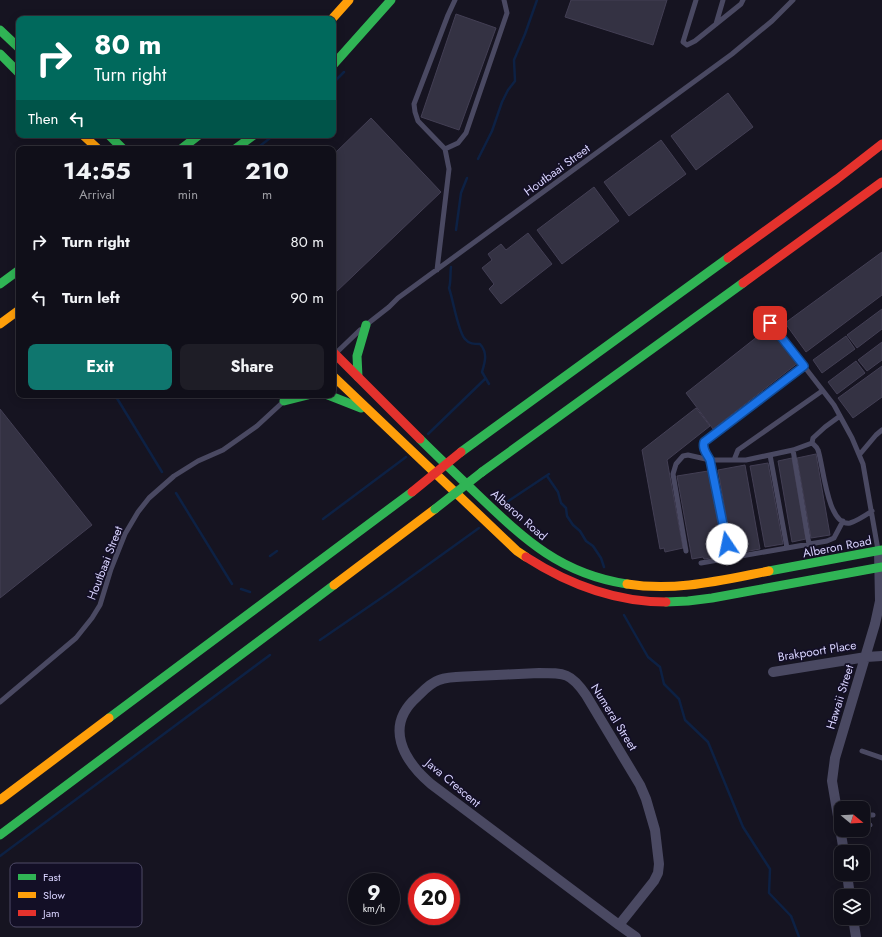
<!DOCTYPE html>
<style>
:root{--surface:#100f19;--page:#1e1d26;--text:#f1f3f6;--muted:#9c9ca2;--line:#302f38;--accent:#0f766e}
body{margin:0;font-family:Jost,sans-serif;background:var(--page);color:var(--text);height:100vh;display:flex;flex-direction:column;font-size:15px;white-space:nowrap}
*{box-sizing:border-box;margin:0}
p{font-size:13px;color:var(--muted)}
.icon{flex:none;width:22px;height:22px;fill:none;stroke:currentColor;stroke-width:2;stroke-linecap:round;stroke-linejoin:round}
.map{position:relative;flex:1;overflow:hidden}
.details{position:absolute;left:16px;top:146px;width:320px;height:252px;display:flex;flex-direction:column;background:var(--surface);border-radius:8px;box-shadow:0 2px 10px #0003,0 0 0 1px var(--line)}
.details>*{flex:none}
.hud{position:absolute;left:16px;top:16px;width:320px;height:122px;border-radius:8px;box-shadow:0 2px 10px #0003,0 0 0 1px var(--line);background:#00695c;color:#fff;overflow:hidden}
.needle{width:26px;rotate:108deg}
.controls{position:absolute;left:834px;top:801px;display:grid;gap:8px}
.controls a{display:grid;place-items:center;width:36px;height:36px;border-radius:8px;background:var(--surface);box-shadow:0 2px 10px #0003,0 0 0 1px var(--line);font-size:20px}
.speed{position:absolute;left:348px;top:873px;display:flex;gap:8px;font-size:20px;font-weight:700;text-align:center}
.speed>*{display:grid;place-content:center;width:52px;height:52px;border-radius:50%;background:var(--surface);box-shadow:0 2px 10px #0003,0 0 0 1px var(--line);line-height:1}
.speed small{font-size:10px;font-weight:400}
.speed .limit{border:6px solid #d22;background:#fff;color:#111}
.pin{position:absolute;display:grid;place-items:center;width:34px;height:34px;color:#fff;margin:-17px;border-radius:8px;box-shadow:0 2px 6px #0006}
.me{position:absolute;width:44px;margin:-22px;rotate:349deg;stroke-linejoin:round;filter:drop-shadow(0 0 3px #0008)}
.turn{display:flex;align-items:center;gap:14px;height:84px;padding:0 12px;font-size:18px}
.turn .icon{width:52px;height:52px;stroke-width:2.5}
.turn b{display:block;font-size:28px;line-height:34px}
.then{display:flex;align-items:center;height:38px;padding:0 12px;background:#0003;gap:8px;font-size:15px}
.eta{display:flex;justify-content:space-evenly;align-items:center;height:68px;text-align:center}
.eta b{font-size:24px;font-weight:700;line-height:28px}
.action{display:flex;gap:8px;margin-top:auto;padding:8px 12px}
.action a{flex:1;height:46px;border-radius:8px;background:var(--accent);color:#fff;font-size:16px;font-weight:700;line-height:46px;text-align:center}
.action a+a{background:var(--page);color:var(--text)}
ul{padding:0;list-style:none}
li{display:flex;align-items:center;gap:12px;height:56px;padding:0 12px}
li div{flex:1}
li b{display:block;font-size:15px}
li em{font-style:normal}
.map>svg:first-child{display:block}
</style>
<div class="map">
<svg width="882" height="937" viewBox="0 0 882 937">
<rect width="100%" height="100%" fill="#161421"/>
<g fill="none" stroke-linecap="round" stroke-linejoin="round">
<path stroke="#0d2144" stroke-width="2.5" d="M 333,83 L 344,72
M 256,149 L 274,135
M 478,159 L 492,131 L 502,102 L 508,90 L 515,81 L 514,60 L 525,34 L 537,0
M 456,230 L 461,193 L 467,178
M 451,267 C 450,274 451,283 449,288 C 453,299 458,332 465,339 C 469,344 474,344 480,344 C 488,353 485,362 482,372 L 489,384
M 115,395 L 162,472
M 428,434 L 485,379
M 547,476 L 558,492 L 561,503 L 566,508 L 567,516 L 573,525 L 580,531 L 586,541 L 593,546 L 601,558 L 604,567
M 176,493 L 232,584
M 504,504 L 549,474
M 323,519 L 406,457
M 270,556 L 277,551
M 241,589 L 250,592
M 624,615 L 648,657 L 660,667 L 664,684 L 679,699 L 685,720 L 708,742 L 743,827 L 770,869 L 769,893 L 791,916 L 799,937
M 320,640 L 390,592 L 479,528
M 0,856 L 270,655"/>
</g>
<path fill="#343243" stroke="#433f54" d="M 571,0 L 667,0 L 653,45 L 565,17 Z
M 456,14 L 496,28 L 459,130 L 421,117 Z
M 728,93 L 753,127 L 696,170 L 671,136 Z
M 371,118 L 441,192 L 335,293 L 333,291 L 333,155 Z
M 661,140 L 686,174 L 629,216 L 604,182 Z
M 594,187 L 619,221 L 562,264 L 537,230 Z
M 528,233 L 552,264 L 501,304 L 489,289 L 494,284 L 482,268 L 492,260 L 488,254 L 501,244 L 506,250 Z
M 882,252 L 882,295 L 806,352 L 785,323 Z
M 882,309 L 882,329 L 857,348 L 847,335 Z
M 772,325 L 799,362 L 713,429 L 686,393 Z
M 846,336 L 855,349 L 822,373 L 813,360 Z
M 882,342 L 882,360 L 867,371 L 858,360 Z
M 856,361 L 865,373 L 837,394 L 828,382 Z
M 882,366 L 882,397 L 853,418 L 838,398 Z
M 696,408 L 710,426 L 667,460 L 683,548 L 665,552 L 664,548 L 660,549 L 642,450 Z
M 0,409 L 92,525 L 0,598 Z
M 816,454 L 830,535 L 811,538 L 797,458 Z
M 792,458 L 806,539 L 792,542 L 778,461 Z
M 768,463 L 783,544 L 765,547 L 750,466 Z
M 745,465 L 760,549 L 733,554 L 718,470 Z
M 708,471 L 724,556 L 704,559 L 703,557 L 692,559 L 677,476 Z"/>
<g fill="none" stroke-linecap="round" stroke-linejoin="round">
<path stroke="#4a4962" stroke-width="5" d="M 696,0 L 683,42 L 687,45 L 695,41 L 741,4 L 743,0
M 716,24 L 723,0
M 445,149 L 458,143 L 466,133 L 507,13 L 504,0
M 437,270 L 449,169 L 445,149 L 418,121 L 415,112 L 414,104 L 448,15 L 455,0
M 762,312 L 834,405 L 852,438 L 863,464 L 878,550
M 366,325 L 389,307 L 398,298 L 732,54 L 772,21 L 793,0
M 335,354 L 360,330
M 840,416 L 825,427 L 813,438 L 812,443 C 814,445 817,447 818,450 C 823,463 827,527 850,523 C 857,521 866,515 872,511
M 793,450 L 809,544
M 860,454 L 876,435 L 882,430
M 770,455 L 787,548
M 734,460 L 738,450 L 822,391
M 686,551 L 673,474 L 676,464 L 683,456 L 688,455 L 710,460 L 746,460 L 793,450 L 812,443
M 730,558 L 710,460 L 704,449 L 704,442 L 804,366
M 701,563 L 827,541 L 834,538 L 843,521
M 0,702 L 76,638 L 92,618 L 100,605 L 111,569 L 125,534 L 138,512 L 149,498 L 174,476 L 198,461 L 223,450 L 257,426 L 283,402
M 862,751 L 882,758
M 863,815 L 873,815
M 863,826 L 870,825"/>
<path stroke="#4a4962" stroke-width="10" d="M 773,672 L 866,657 L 882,656
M 539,673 C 565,673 571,673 586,695 L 640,785 L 646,799 L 655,830 L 659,864 L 658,873 L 654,881 L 619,925 L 431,784 C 403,760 384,726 417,697 C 423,691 430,683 439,680 C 450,676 463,677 475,676 C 496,675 518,674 539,673 Z
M 844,852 L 832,781 L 835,758 L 875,624 L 880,601 L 879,551
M 847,874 L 850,896
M 853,918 L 856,937
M 619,925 L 636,937"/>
<path stroke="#30b455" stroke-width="9" d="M 0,30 L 19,48
M 0,54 L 19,73
M 333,65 L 391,0
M 109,135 L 123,149
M 181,149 L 199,135
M 235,149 L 254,135
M 0,284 L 19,270
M 358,377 L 357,356 L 366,325
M 328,395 L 361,408
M 284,401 L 308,395
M 420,439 C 439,458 459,477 479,496 C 525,540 561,574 627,584
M 461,452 L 728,258
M 482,472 L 743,283
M 769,571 L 882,550
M 666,602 L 688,601 L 712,598 L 882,567
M 109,718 L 412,492
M 0,835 L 334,585"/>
<path stroke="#ff9f0a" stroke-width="9" d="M 332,19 L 349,0
M 83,135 L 98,149
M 0,324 L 19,310
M 333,376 L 517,551 L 526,557
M 627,584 C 676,592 722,580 769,571
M 334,585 L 435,509
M 0,800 L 109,718"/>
<path stroke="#e5322d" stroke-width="9" d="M 728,258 L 837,179 L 882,144
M 743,283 L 882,182
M 333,352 L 420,439
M 526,557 C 568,584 616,602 666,602"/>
<path stroke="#30b455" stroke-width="9" d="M 435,509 L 482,472"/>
<path stroke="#e5322d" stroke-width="9" d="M 412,492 L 461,452"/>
</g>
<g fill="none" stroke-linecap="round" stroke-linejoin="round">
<defs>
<path id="route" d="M 727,544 L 710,460 C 707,454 702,449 704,442 L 804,366 L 770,323"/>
</defs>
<use href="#route" stroke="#114b97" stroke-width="10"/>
<use href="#route" stroke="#1a73e8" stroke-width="7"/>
</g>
<g text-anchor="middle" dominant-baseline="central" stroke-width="3.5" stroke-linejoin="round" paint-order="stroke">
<g font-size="12" fill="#d9d4ff" stroke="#130f26">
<text transform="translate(557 170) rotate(-36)">Houtbaai Street</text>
<text transform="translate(519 515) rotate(41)">Alberon Road</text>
<text transform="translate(837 547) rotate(-11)">Alberon Road</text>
<text transform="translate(105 563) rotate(-69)">Houtbaai Street</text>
<text transform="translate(817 651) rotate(-9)">Brakpoort Place</text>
<text transform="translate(840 697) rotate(-73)">Hawaii Street</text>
<text transform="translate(614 717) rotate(58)">Numeral Street</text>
<text transform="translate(453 783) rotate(40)">Java Crescent</text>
</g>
</g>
<rect x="10" y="863" width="132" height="64" rx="6" fill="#130f26" stroke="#4e4a67" stroke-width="1"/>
<rect x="18" y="874" width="18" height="6" fill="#30b455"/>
<rect x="18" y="892" width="18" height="6" fill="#ff9f0a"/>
<rect x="18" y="910" width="18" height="6" fill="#e5322d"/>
<g font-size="11" fill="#d9d4ff">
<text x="43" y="881">Fast</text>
<text x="43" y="899">Slow</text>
<text x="43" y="917">Jam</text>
</g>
</svg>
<div class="controls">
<a><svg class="needle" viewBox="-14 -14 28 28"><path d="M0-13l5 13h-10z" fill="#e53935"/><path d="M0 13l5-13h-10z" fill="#9c9ca2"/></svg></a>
<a><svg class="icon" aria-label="sound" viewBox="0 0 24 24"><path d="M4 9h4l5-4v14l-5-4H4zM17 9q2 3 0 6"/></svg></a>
<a><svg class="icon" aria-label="layers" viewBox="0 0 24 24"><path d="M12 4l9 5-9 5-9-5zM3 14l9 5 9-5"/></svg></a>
</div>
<div class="speed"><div>9<small>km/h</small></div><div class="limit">20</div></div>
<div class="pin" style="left:770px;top:323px;background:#d93025"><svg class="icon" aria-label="arrive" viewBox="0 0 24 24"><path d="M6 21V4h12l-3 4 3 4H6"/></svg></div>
<svg class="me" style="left:727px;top:544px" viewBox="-20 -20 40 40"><circle r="19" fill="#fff"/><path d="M0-13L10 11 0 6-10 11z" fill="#1a73e8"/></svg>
<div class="hud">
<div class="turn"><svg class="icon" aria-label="right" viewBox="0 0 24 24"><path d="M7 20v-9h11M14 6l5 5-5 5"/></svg><div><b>80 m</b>Turn right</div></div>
<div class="then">Then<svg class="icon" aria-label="left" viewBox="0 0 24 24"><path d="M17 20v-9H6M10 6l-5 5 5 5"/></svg></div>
</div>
<section class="details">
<div class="eta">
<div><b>14:55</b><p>Arrival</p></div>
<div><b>1</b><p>min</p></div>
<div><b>210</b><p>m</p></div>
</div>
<ul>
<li><svg class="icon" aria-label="right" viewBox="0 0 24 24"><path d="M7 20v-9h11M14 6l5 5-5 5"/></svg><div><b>Turn right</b></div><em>80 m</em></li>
<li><svg class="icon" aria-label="left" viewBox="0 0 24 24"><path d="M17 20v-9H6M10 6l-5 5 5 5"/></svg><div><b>Turn left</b></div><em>90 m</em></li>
</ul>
<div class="action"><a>Exit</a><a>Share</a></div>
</section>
</div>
